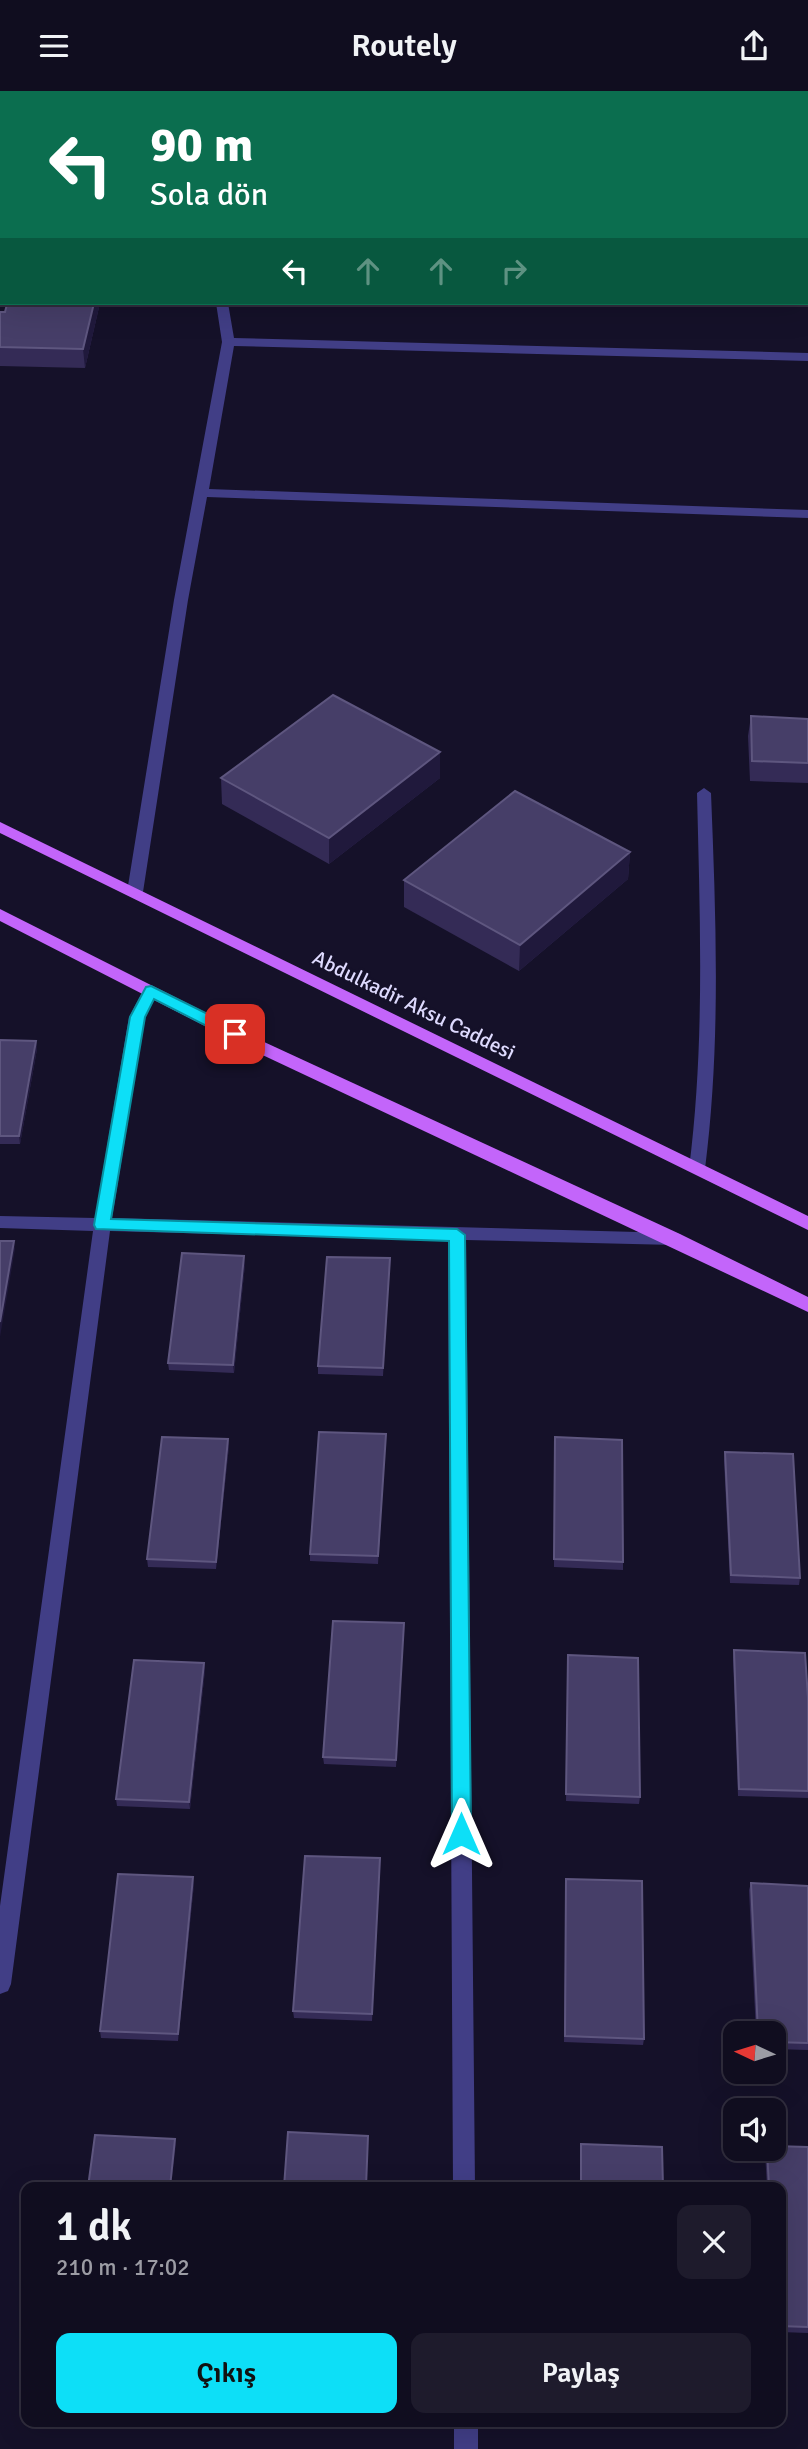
<!DOCTYPE html>
<html lang="tr">
<meta charset="utf-8">
<style>
:root{--surface:#100d1f;--page:#1e1b2c;--text:#f1f3f6;--muted:#9c9ca4;--line:#302d3d;--accent:#0ddff7}
body{margin:0;font-family:Signika,sans-serif;background:var(--page);color:var(--text);height:100vh;display:flex;flex-direction:column;font-size:26px;white-space:nowrap}
*{box-sizing:border-box;margin:0}
p{font-size:23px;color:var(--muted)}
.icon{flex:none;width:38px;height:38px;fill:none;stroke:currentColor;stroke-width:2;stroke-linecap:round;stroke-linejoin:round}
.map{position:relative;flex:1;overflow:hidden}
.panel{position:absolute;left:21px;top:2091px;width:765px;height:245px;display:flex;flex-direction:column;background:var(--surface);border-radius:14px;box-shadow:0 7px 28px #0002,0 0 0 2px var(--line)}
.panel>*{flex:none}
.banner{position:absolute;left:0px;top:0px;width:808px;height:214px;box-shadow:0 7px 28px #0002,0 0 0 2px var(--line);background:#0b6e4f;color:#fff;overflow:hidden}
.needle{width:46px;rotate:274deg}
.tools{position:absolute;left:723px;top:1930px;display:grid;gap:14px}
.tools a{display:grid;place-items:center;width:63px;height:63px;border-radius:14px;background:var(--surface);box-shadow:0 7px 28px #0002,0 0 0 2px var(--line);font-size:35px}
.pin{position:absolute;display:grid;place-items:center;width:60px;height:60px;color:#fff;margin:-30px;border-radius:14px;box-shadow:0 4px 10px #0006}
.me{position:absolute;width:77px;margin:-38px;rotate:0deg;stroke-linejoin:round;filter:drop-shadow(0 0 5px #0008)}
.turn{display:flex;align-items:center;gap:24px;height:147px;padding:0 35px;font-size:32px}
.turn .icon{width:91px;height:91px;stroke-width:2.5}
.turn b{display:block;font-size:49px;line-height:60px}
.lanes{display:flex;align-items:center;height:66px;padding:0 35px;background:#0003;justify-content:center;gap:35px;direction:ltr}
.lanes .off{opacity:.35}
.round{display:grid;place-items:center;flex:none;width:74px;height:74px;border-radius:14px;background:var(--page)}
.summary{display:flex;align-items:center;justify-content:space-between;height:119px;padding:0 35px}
h1{font-size:42px;font-weight:600;line-height:52px}
.button{display:flex;gap:14px;margin-top:auto;padding:14px 35px}
.button a{flex:1;height:80px;border-radius:14px;background:var(--accent);color:#111;font-size:28px;font-weight:600;line-height:80px;text-align:center}
.button a+a{background:var(--page);color:var(--text)}
header{display:flex;justify-content:space-between;align-items:center;height:91px;padding:0 35px;background:var(--surface);font-size:32px;font-weight:600}
.map>svg:first-child{display:block}
</style>
<header><svg class="icon" aria-label="menu" viewBox="0 0 24 24"><path d="M4 6h16M4 12h16M4 18h16"/></svg>Routely<svg class="icon" aria-label="share" viewBox="0 0 24 24"><path d="M12 15V3M7 8l5-5 5 5M5 13v7h14v-7"/></svg></header>
<div class="map">
<svg width="808" height="2358" viewBox="0 0 808 2358">
<rect width="100%" height="100%" fill="#151129"/>
<g fill="none" stroke-linecap="round" stroke-linejoin="round">
<path fill="#413e86" fill-rule="evenodd" d="M 0,0 L 8,0 L 2,3 Z
M 164,0 L 176,0 L 176,2 L 165,2 Z
M 716,0 L 728,0 L 728,2 L 717,2 Z
M 807,170 L 808,171 L 808,188 L 807,187 Z
M 216,212 L 228,212 L 234,247 L 808,262 L 808,270 L 234,255 L 209,398 L 808,419 L 808,427 L 207,406 L 188,509 L 143,801 L 140,805 L 130,805 L 127,801 L 174,509 L 222,251 Z
M 704,697 L 711,702 C 716,828 721,952 705,1078 L 697,1084 L 689,1078 C 705,953 700,828 697,702 Z
M 151,894 L 159,900 L 145,926 L 112,1127 L 674,1142 L 680,1143 L 683,1148 L 680,1153 L 674,1154 L 466,1149 L 475,2096 L 453,2096 L 448,1149 L 110,1140 L 11,1893 L 8,1900 L 0,1903 L 0,1815 L 93,1140 L 0,1137 L 0,1125 L 95,1127 L 129,926 L 145,896 Z
M 454,2331 L 478,2331 L 478,2358 L 454,2358 Z"/>
<path fill="#c365fa" fill-rule="evenodd" d="M 0,731 L 808,1125 L 808,1139 L 0,742 Z
M 0,818 L 262,950 L 680,1143 L 808,1206 L 808,1221 L 250,958 L 0,830 Z"/>
</g>
<path fill="#342b56" d="M 0,68 L 2,68 L 2,157 L 0,157 Z
M 33,212 L 100,212 L 85,277 L 0,275 L 0,221 L 5,221 L 33,214 Z
M 351,212 L 388,212 L 387,215 Z
M 751,625 L 808,628 L 808,692 L 750,690 L 748,645 Z
M 221,687 L 440,687 L 329,773 L 222,713 Z
M 630,761 L 628,788 L 519,880 L 404,816 L 404,789 Z
M 0,949 L 36,950 L 37,958 L 20,1053 L 0,1053 Z
M 390,1167 L 383,1285 L 318,1283 L 318,1275 Z
M 245,1173 L 234,1282 L 169,1279 L 168,1272 Z
M 386,1343 L 378,1473 L 310,1470 L 310,1463 Z
M 228,1348 L 229,1355 L 216,1478 L 148,1476 L 147,1468 Z
M 554,1354 L 623,1471 L 623,1479 L 554,1476 Z
M 725,1361 L 800,1487 L 799,1494 L 730,1492 L 724,1369 Z
M 404,1532 L 396,1676 L 324,1673 L 323,1666 Z
M 734,1559 L 808,1607 L 808,1707 L 738,1705 L 733,1567 Z
M 568,1564 L 640,1706 L 639,1713 L 566,1710 Z
M 204,1572 L 205,1579 L 190,1718 L 117,1715 L 116,1708 Z
M 380,1775 L 372,1930 L 294,1927 L 293,1920 Z
M 566,1788 L 644,1948 L 643,1954 L 564,1951 Z
M 751,1792 L 808,1795 L 808,1959 L 774,1958 L 774,1942 L 756,1942 L 749,1799 Z
M 194,1793 L 178,1950 L 101,1947 L 100,1940 Z
M 808,2056 L 808,2242 L 780,2241 L 780,2096 L 767,2096 L 765,2061 L 766,2058 Z"/>
<path fill="#20193c" d="M 388,0 L 401,0 L 399,1 L 399,2 L 381,2 Z
M 94,212 L 100,212 L 85,277 L 83,258 Z
M 440,661 L 440,687 L 329,773 L 329,747 Z
M 630,761 L 628,788 L 519,880 L 520,854 Z
M 36,950 L 37,958 L 20,1053 L 19,1045 Z
M 14,1150 L 15,1158 L 0,1246 L 0,1231 Z
M 244,1165 L 245,1173 L 234,1282 L 233,1274 Z
M 228,1348 L 229,1355 L 216,1478 L 216,1471 Z
M 204,1572 L 205,1579 L 190,1718 L 189,1711 Z
M 193,1786 L 194,1793 L 178,1950 L 178,1943 Z
M 175,2048 L 176,2054 L 171,2096 L 170,2096 Z"/>
<path fill="#463e68" stroke="#5e567f" stroke-width="2" d="M 261,0 L 388,0 L 381,1 L 381,2 L 356,2 L 355,0 L 344,2 L 262,2 Z
M 0,68 L 2,68 L 2,138 L 0,138 Z
M 33,212 L 94,212 L 83,258 L 0,256 L 0,221 L 5,221 L 7,213 L 33,214 Z
M 333,604 L 440,661 L 329,747 L 221,687 Z
M 751,625 L 808,628 L 808,672 L 752,670 Z
M 515,700 L 630,761 L 520,854 L 404,789 Z
M 0,949 L 36,950 L 19,1045 L 0,1045 Z
M 0,1150 L 14,1150 L 0,1231 Z
M 182,1162 L 244,1165 L 233,1274 L 168,1272 Z
M 327,1166 L 390,1167 L 383,1277 L 318,1275 Z
M 319,1341 L 386,1343 L 378,1465 L 310,1463 Z
M 162,1346 L 228,1348 L 216,1471 L 147,1468 Z
M 555,1346 L 622,1349 L 623,1471 L 554,1468 Z
M 725,1361 L 793,1363 L 800,1487 L 731,1484 Z
M 333,1530 L 404,1532 L 396,1669 L 323,1666 Z
M 734,1559 L 805,1562 L 808,1607 L 808,1700 L 739,1698 Z
M 568,1564 L 638,1567 L 640,1706 L 566,1703 Z
M 134,1569 L 204,1572 L 189,1711 L 116,1708 Z
M 305,1765 L 380,1767 L 372,1923 L 293,1920 Z
M 118,1783 L 193,1786 L 178,1943 L 100,1940 Z
M 566,1788 L 642,1790 L 644,1948 L 565,1945 Z
M 751,1792 L 808,1795 L 808,1952 L 774,1951 L 774,1942 L 758,1942 Z
M 288,2041 L 368,2045 L 366,2096 L 284,2096 Z
M 95,2044 L 175,2048 L 170,2096 L 88,2096 Z
M 581,2053 L 662,2056 L 663,2096 L 581,2096 Z
M 774,2055 L 808,2056 L 808,2236 L 780,2235 L 780,2096 L 769,2096 L 767,2058 L 774,2058 Z"/>
<path fill="#0ddff7" stroke="#0891a1" stroke-width="2" d="M 151,895 L 240,939 L 243,943 L 240,947 L 230,947 L 154,908 L 145,926 L 111,1128 L 457,1138 L 465,1144 L 471,1743 L 468,1749 L 461,1751 L 455,1749 L 452,1743 L 449,1150 L 96,1138 L 94,1134 L 130,926 L 146,896 Z"/>
<g text-anchor="middle" dominant-baseline="central" stroke-width="5" stroke-linejoin="round" paint-order="stroke">
<g font-size="21" fill="#dedafe" stroke="#151129">
<text transform="translate(414 914) rotate(26)">Abdulkadir Aksu Caddesi</text>
</g>
</g>
</svg>
<div class="tools">
<a><svg class="needle" viewBox="-14 -14 28 28"><path d="M0-13l5 13h-10z" fill="#e53935"/><path d="M0 13l5-13h-10z" fill="#9c9ca4"/></svg></a>
<a><svg class="icon" aria-label="sound" viewBox="0 0 24 24"><path d="M4 9h4l5-4v14l-5-4H4zM17 9q2 3 0 6"/></svg></a>
</div>
<div class="pin" style="left:235px;top:943px;background:#d93025"><svg class="icon" aria-label="arrive" viewBox="0 0 24 24"><path d="M6 21V4h12l-3 4 3 4H6"/></svg></div>
<svg class="me" style="left:461px;top:1743px" viewBox="-20 -20 40 40"><path d="M0-17L14 15 0 8-14 15z" fill="#0ddff7" stroke="#fff" stroke-width="4"/></svg>
<div class="banner">
<div class="turn"><svg class="icon" aria-label="left" viewBox="0 0 24 24"><path d="M17 20v-9H6M10 6l-5 5 5 5"/></svg><div><b>90 m</b>Sola dön</div></div>
<div class="lanes"><svg class="icon" aria-label="left" viewBox="0 0 24 24"><path d="M17 20v-9H6M10 6l-5 5 5 5"/></svg><svg class="icon off" aria-label="ahead" viewBox="0 0 24 24"><path d="M12 20V5M6 11l6-6 6 6"/></svg><svg class="icon off" aria-label="ahead" viewBox="0 0 24 24"><path d="M12 20V5M6 11l6-6 6 6"/></svg><svg class="icon off" aria-label="right" viewBox="0 0 24 24"><path d="M7 20v-9h11M14 6l5 5-5 5"/></svg></div>
</div>
<section class="panel">
<div class="summary"><div><h1>1 dk</h1><p>210 m · 17:02</p></div><a class="round"><svg class="icon" aria-label="close" viewBox="0 0 24 24"><path d="M6 6l12 12M18 6L6 18"/></svg></a></div>
<div class="button"><a>Çıkış</a><a>Paylaş</a></div>
</section>
</div>
